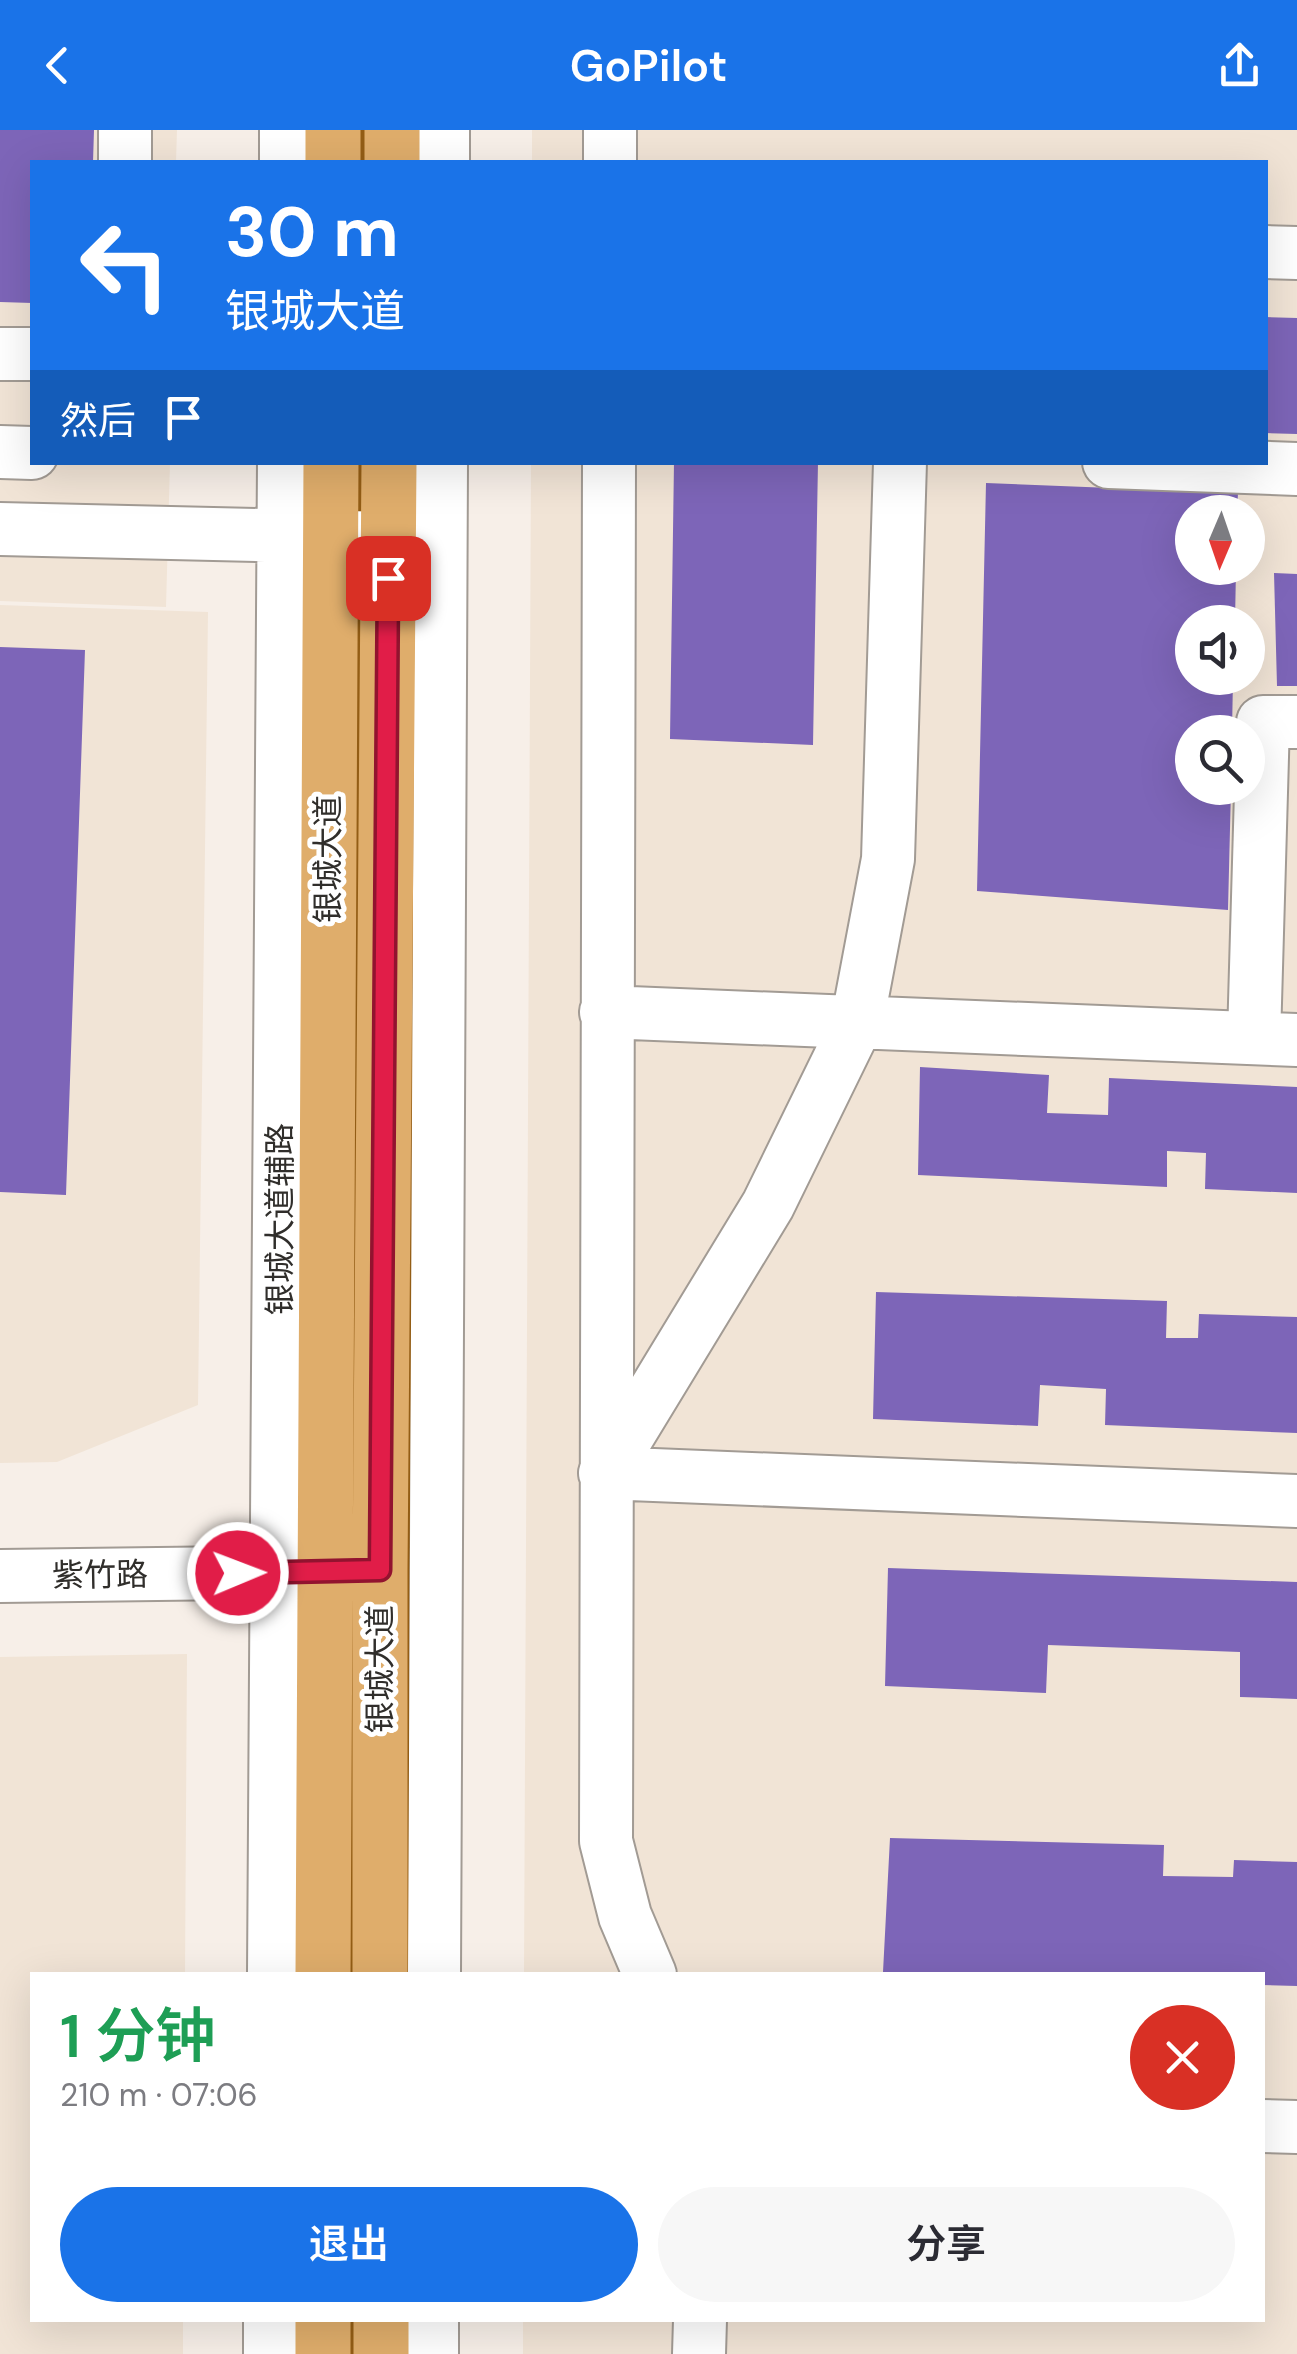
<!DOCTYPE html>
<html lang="zh">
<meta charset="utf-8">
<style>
:root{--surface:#fff;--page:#f7f7f7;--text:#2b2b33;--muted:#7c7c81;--accent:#1a73e8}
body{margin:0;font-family:"DM Sans","Noto Sans SC",sans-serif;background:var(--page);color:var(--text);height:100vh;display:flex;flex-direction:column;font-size:38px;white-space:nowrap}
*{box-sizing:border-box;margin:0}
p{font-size:32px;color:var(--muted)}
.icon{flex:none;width:55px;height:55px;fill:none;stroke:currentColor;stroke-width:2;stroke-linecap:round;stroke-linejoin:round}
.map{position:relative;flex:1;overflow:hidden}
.side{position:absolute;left:30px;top:1842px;width:1235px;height:350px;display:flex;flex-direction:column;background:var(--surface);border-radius:0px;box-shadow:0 10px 40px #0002}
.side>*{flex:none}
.banner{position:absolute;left:30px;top:30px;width:1238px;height:305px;border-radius:0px;box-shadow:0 10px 40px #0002;background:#1a73e8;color:#fff;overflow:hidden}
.needle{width:65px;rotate:182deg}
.buttons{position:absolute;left:1175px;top:365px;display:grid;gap:20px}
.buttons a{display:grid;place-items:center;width:90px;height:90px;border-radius:50%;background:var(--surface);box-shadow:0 10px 40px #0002;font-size:50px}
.pin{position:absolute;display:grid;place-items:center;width:85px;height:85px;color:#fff;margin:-42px;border-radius:20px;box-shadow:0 5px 15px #0006}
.me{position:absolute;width:110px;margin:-55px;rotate:89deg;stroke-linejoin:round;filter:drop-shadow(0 0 8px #0008)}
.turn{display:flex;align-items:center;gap:35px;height:210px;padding:0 30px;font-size:45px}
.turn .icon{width:130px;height:130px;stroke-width:2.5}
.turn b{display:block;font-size:70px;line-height:85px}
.then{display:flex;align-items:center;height:95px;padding:0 30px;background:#0003;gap:20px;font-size:38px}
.round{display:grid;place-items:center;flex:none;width:105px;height:105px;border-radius:52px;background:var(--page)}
.headline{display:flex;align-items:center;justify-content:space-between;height:170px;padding:0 30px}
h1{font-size:60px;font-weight:600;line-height:75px;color:#1e9e55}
.cta{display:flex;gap:20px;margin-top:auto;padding:20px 30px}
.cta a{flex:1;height:115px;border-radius:60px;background:var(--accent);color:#fff;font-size:40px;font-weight:600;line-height:115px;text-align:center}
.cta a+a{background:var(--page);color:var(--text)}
header{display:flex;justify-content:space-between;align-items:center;height:130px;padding:0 30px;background:var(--accent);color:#fff;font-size:45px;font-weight:600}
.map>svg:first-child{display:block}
</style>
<header><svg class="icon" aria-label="back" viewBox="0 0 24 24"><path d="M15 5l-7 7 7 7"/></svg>GoPilot<svg class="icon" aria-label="share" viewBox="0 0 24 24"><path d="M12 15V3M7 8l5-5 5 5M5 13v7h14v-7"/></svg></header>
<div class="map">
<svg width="1297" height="2224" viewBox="0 0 1297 2224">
<rect width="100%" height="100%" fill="#f7efe8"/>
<path fill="#f1e4d6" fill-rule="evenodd" d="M 0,0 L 177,0 L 176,32 L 32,32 L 32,332 L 170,333 L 166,477 L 0,471 Z
M 532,0 L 1297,0 L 1297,2224 L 523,2224 L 523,2190 L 1262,2190 L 1262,1845 L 524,1845 L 531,333 L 1265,332 L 1265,32 L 532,32 ZM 1192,382 L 1248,382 L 1248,438 L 1192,438 ZM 1192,492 L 1248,492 L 1248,548 L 1192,548 ZM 1192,602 L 1248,602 L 1248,658 L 1192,658 Z
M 0,475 L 208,482 L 198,1275 L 57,1332 L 0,1333 Z
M 187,1524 L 185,1845 L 32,1845 L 32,2190 L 183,2190 L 183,2224 L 0,2224 L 0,1527 Z"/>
<path fill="#7d65b8" d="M 0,0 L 94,0 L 93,32 L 32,32 L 32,173 L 0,172 Z
M 1265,187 L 1297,188 L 1297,304 L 1265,303 Z
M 674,332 L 818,332 L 813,615 L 670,609 Z
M 986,353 L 1238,363 L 1237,382 L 1192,382 L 1192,438 L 1236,438 L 1235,492 L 1192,492 L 1192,548 L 1233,548 L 1232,602 L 1192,602 L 1192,658 L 1231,658 L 1228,780 L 977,761 Z
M 1274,443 L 1297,444 L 1297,556 L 1277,556 Z
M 0,517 L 85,520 L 66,1065 L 0,1062 Z
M 920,937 L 1049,945 L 1047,983 L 1108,985 L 1109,948 L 1297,957 L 1297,1063 L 1205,1059 L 1206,1023 L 1167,1021 L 1167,1057 L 918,1045 Z
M 876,1162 L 1167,1171 L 1166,1208 L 1198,1208 L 1199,1184 L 1297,1187 L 1297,1303 L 1105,1295 L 1106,1259 L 1040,1255 L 1038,1296 L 873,1289 Z
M 888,1438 L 1297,1452 L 1297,1569 L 1240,1567 L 1240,1522 L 1048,1515 L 1046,1563 L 885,1556 Z
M 890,1708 L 1164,1715 L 1163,1746 L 1233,1747 L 1234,1730 L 1297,1732 L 1297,1856 L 1262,1855 L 1262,1845 L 883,1842 Z"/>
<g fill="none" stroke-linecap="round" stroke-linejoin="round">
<defs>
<path id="minor" d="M 125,32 L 125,0
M 286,32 L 286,0
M 443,32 L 443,0
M 610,32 L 610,0
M 1265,122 L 1297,123
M 0,224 L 32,224
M 0,322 L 32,323
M 609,332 L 606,1711 L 625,1786 L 650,1845
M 900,332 L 888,729 L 857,893 L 768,1075 L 605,1343 L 1297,1371
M 1109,332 L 1297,339
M 0,399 L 389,408
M 606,882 L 1297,910
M 1254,908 L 1263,592 L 1297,592
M 0,1446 L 314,1442
M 274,1845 L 284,332
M 434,1845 L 441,332
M 1262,1996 L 1297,1997
M 270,2224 L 270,2190
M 432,2224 L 432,2190
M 699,2224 L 700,2190"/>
<path id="major" d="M 333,32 L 333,0
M 392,32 L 392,0
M 323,1845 L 331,332
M 380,1845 L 380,1440 L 389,332
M 323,2190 L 323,2224
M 381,2190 L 381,2224"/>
</defs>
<use href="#minor" stroke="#a29b94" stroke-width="56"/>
<use href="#major" stroke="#935d15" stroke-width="59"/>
<use href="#minor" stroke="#fff" stroke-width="52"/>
<use href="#major" stroke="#dfad6b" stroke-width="55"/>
</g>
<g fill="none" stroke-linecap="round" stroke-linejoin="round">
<defs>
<path id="route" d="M 238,1443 L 380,1440 L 388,448"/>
</defs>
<use href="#route" stroke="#92132f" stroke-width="25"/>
<use href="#route" stroke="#e11d48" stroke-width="18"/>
</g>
<g text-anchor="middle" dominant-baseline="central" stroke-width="10" stroke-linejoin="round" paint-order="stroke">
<g font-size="32" fill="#302e2b" stroke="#fff">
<text transform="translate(328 729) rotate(-90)">银城大道</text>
<text transform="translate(280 1089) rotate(-90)">银城大道辅路</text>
<text transform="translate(100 1445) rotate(-1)">紫竹路</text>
<text transform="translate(380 1539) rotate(-90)">银城大道</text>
</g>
</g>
</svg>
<div class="buttons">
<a><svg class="needle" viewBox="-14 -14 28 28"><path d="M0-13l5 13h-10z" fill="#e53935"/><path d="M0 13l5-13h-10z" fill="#7c7c81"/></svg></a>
<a><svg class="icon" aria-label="sound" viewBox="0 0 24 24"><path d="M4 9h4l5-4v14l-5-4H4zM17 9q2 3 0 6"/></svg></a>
<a><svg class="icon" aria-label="search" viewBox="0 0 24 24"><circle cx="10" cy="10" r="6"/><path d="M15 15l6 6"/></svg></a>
</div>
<div class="pin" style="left:388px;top:448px;background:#d93025"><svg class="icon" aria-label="arrive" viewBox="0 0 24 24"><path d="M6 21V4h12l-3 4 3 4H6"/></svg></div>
<svg class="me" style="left:238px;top:1443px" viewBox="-20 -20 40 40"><circle r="17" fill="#e11d48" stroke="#fff" stroke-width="3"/><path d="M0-11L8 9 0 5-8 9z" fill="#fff"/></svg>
<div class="banner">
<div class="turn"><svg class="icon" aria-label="left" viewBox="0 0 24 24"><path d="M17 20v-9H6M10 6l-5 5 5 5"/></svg><div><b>30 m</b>银城大道</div></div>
<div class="then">然后<svg class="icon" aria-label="arrive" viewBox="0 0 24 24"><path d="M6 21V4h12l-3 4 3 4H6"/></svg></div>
</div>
<section class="side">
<div class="headline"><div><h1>1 分钟</h1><p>210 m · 07:06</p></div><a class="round" style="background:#d93025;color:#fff"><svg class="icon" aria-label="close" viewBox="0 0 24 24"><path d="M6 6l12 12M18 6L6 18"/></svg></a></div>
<div class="cta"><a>退出</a><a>分享</a></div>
</section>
</div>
